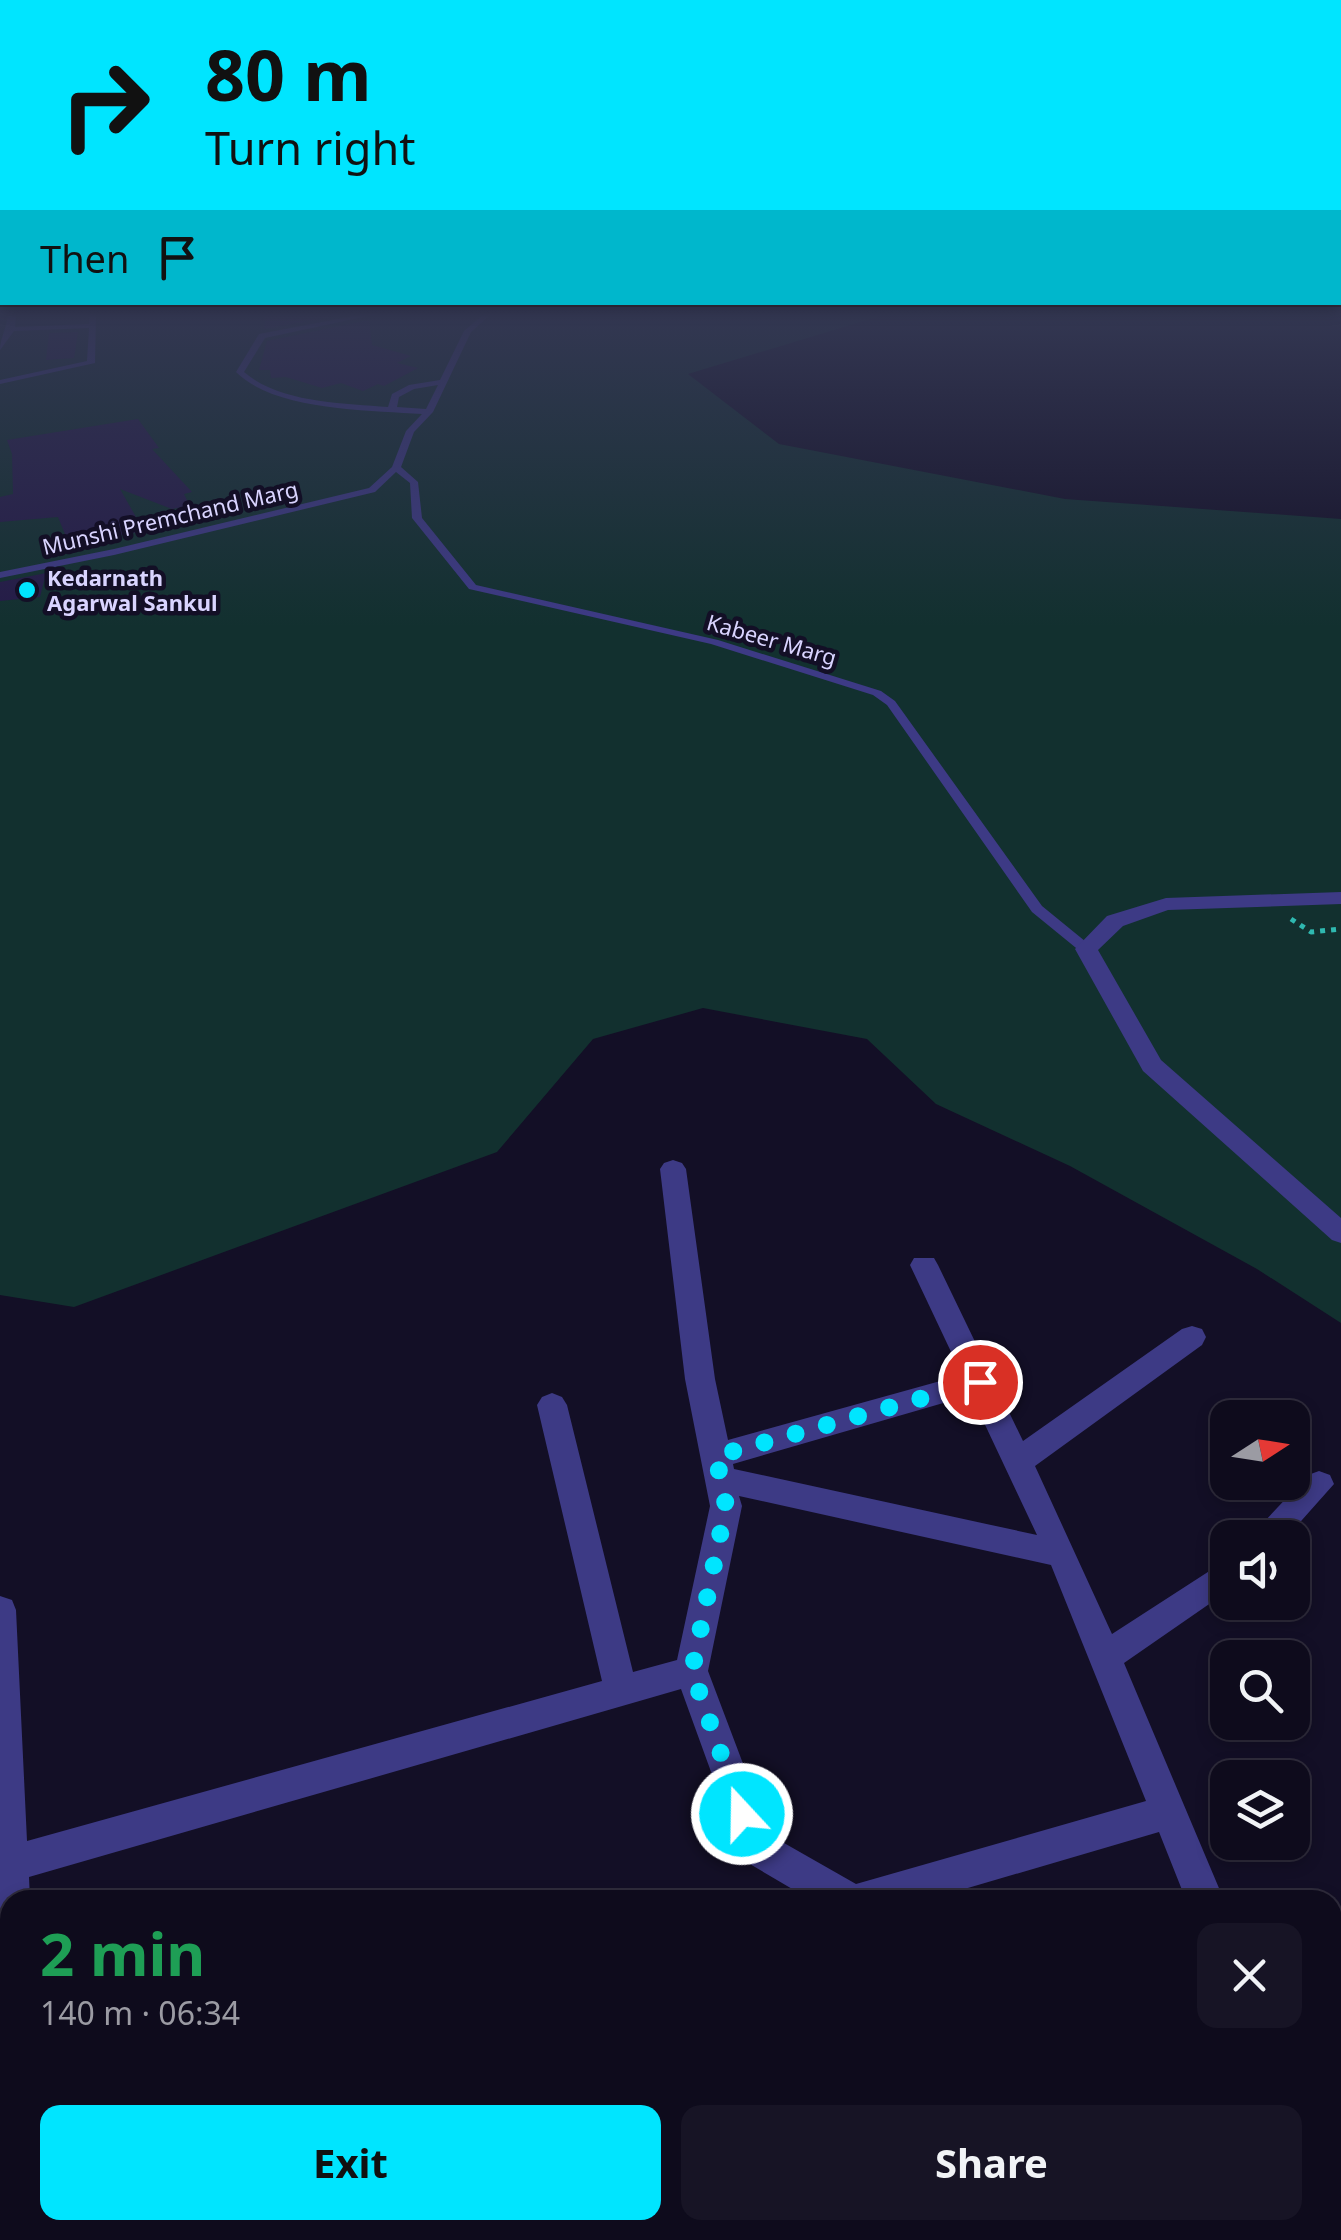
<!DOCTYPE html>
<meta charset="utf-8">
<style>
:root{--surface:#0e0b1c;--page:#171425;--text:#f1f3f6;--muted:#9b9ba3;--line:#2e2b3b;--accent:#00e5ff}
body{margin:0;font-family:"Noto Sans",sans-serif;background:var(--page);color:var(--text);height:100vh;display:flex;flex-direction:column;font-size:38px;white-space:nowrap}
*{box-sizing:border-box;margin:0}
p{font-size:32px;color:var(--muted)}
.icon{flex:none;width:55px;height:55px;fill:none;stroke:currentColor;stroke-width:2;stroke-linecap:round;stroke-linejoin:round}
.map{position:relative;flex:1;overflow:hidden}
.details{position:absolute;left:0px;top:1890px;width:1342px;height:350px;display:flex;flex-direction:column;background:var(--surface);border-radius:30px 30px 0 0;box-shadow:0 5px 15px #0003,0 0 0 2px var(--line)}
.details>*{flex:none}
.guide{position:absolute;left:0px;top:0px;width:1342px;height:305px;box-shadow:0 5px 15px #0003,0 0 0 2px var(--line);background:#00e5ff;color:#111;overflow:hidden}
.needle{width:65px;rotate:78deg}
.buttons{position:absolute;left:1210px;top:1400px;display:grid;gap:20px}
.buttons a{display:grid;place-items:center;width:100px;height:100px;border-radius:20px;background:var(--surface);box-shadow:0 5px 15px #0003,0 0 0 2px var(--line);font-size:50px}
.pin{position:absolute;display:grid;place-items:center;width:85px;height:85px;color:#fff;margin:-42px;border:5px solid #fff;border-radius:50%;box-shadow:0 2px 10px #0007}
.me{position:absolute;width:110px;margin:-55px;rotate:339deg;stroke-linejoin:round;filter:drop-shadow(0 0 8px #0008)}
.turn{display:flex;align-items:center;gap:35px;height:210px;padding:0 40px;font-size:45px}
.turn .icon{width:130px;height:130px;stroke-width:2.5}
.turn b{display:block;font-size:70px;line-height:85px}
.then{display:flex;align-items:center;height:95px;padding:0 40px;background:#0003;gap:20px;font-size:38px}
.round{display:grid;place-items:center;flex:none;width:105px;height:105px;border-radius:20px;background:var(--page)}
.overview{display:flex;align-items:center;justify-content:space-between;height:170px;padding:0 40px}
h1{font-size:60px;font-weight:700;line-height:75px;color:#1e9e55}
.action{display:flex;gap:20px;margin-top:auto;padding:20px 40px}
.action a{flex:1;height:115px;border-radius:20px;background:var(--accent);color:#111;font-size:40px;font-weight:700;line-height:115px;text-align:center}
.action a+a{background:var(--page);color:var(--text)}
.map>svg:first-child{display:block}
</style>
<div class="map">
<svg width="1341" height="2240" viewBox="0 0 1341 2240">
<rect width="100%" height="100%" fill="#130f26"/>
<path fill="#12302f" d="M 0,314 L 887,314 L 688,374 L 779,444 L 1065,499 L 1341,519 L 1341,1323 L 1257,1269 L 1070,1166 L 936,1104 L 867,1039 L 703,1008 L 593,1039 L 497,1152 L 74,1307 L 0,1295 Z"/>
<path fill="#241b47" d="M 266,314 L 346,314 L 264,329 Z
M 369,320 L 372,345 L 411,356 L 397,363 L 418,368 L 384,386 L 378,384 L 363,391 L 341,383 L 322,388 L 286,377 L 271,378 L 270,370 L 259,370 L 267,341 Z
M 78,332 L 74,358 L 46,360 L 49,333 Z
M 138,419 L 159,448 L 152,449 L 192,492 L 184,494 L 190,506 L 172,509 L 120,489 L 144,531 L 69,544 L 58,517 L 0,522 L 0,497 L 13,494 L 12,454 L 7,440 Z
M 46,573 L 40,597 L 0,601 L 0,582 Z"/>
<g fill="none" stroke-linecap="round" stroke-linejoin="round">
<path stroke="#2fb8b0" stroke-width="5" stroke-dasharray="5 6" stroke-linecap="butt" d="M 1291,919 L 1311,932 L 1341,929"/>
<path fill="#3d3a85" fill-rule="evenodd" d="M 8,314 L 16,314 L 15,327 L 89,324 L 90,314 L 96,314 L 95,363 L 0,384 L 0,380 L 87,361 L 89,328 L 14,331 L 0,350 C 0,338 7,328 8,314 Z
M 364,314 L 377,314 L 265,338 L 244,372 C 280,403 342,403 388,407 L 392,394 L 409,385 L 440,380 L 464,331 L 484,314 L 491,314 L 471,332 L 433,412 L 414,432 L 401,467 L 418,482 L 422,518 L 476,585 L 718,640 L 881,691 L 895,701 L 1042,906 L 1091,946 L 1093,949 L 1091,952 L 1081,952 L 1032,912 L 887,705 L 873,695 L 711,644 L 469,589 L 412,518 L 410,483 L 396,472 L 375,492 L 114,555 L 0,578 L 0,572 L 114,549 L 369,488 L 392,467 L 406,431 L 422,414 C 369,410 275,411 236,372 L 259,334 ZM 438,385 L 426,409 L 397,407 L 399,397 L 414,389 Z"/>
<path fill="#3d3a85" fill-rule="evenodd" d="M 1341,892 L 1341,904 L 1168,910 L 1123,926 L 1098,950 L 1161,1060 L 1341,1218 L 1341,1243 L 1332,1240 L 1143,1071 L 1075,949 L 1107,916 L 1166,898 Z
M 673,1160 L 682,1163 L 686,1169 L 715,1379 L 728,1440 L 962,1375 L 910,1265 L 914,1258 L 934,1258 L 938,1265 L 1023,1441 L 1182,1329 L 1192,1326 L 1202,1329 L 1206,1337 L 1202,1345 L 1035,1466 L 1112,1634 L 1228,1559 L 1228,1591 L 1124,1663 L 1224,1900 L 1186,1900 L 1159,1832 L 927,1900 L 811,1900 L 743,1860 L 681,1689 L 29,1877 L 30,1900 L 10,1900 L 10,1918 L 0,1914 L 0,1596 L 12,1600 L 16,1610 L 27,1841 L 602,1681 L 537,1405 L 542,1397 L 552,1393 L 562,1397 L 567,1405 L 633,1672 L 677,1660 L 710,1506 L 685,1379 L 660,1169 L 664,1163 ZM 971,1395 L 1037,1535 L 734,1469 L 733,1464 ZM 739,1496 L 1051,1565 L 1146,1801 L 856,1884 L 770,1835 L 708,1671 L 742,1506 Z
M 1319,1471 L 1330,1475 L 1334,1484 L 1286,1538 L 1249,1538 L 1308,1475 Z
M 1332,2166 L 1341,2170 L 1341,2227 L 1332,2224 Z
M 10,2210 L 10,2230 L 33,2230 L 33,2240 L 0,2240 L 0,2214 Z
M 816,2230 L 886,2230 L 882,2240 L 812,2240 Z
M 961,2230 L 1003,2230 L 1007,2240 L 965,2240 Z"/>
</g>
<linearGradient id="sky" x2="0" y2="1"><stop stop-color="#0a0815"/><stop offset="0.5" stop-color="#333752"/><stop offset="1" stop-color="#333752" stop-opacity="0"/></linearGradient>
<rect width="1341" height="627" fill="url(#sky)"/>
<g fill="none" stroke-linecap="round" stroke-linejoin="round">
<path stroke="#00e5ff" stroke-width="18" stroke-dasharray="0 32.4" d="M 742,1814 L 692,1671 L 726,1506 L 716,1456 L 980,1382"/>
</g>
<circle fill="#00e5ff" stroke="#130f26" stroke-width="4" cx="27" cy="590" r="10"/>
<g text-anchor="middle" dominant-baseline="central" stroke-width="9" stroke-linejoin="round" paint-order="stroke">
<g font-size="22" fill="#d9d4ff" stroke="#130f26">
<text transform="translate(170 517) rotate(-13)">Munshi Premchand Marg</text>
<text transform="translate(772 639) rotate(16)">Kabeer Marg</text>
</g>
<g font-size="22" font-weight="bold" fill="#d9d4ff" stroke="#130f26" text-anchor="start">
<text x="47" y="577">Kedarnath<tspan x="47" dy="25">Agarwal Sankul</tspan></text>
</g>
</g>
</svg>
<div class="buttons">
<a><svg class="needle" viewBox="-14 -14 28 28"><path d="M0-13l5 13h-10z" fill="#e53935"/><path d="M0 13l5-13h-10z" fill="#9b9ba3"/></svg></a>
<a><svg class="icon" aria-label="sound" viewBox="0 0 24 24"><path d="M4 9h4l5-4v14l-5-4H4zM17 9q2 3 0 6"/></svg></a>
<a><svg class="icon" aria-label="search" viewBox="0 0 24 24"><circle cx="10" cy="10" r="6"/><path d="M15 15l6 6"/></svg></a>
<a><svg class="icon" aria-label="layers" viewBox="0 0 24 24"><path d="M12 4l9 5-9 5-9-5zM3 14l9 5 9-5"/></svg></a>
</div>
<div class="pin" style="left:980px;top:1382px;background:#d93025"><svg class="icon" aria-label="arrive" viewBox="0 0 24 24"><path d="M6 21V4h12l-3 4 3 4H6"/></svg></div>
<svg class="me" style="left:742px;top:1814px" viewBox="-20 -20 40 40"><circle r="17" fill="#00e5ff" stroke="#fff" stroke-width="3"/><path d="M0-11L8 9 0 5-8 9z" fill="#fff"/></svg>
<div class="guide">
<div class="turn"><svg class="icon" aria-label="right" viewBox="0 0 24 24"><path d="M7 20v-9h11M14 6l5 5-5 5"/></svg><div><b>80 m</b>Turn right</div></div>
<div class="then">Then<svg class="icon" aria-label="arrive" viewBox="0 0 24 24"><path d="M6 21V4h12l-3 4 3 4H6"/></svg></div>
</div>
<section class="details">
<div class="overview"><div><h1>2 min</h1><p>140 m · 06:34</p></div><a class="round"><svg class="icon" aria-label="close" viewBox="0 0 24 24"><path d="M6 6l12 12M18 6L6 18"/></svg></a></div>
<div class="action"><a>Exit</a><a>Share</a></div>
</section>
</div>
